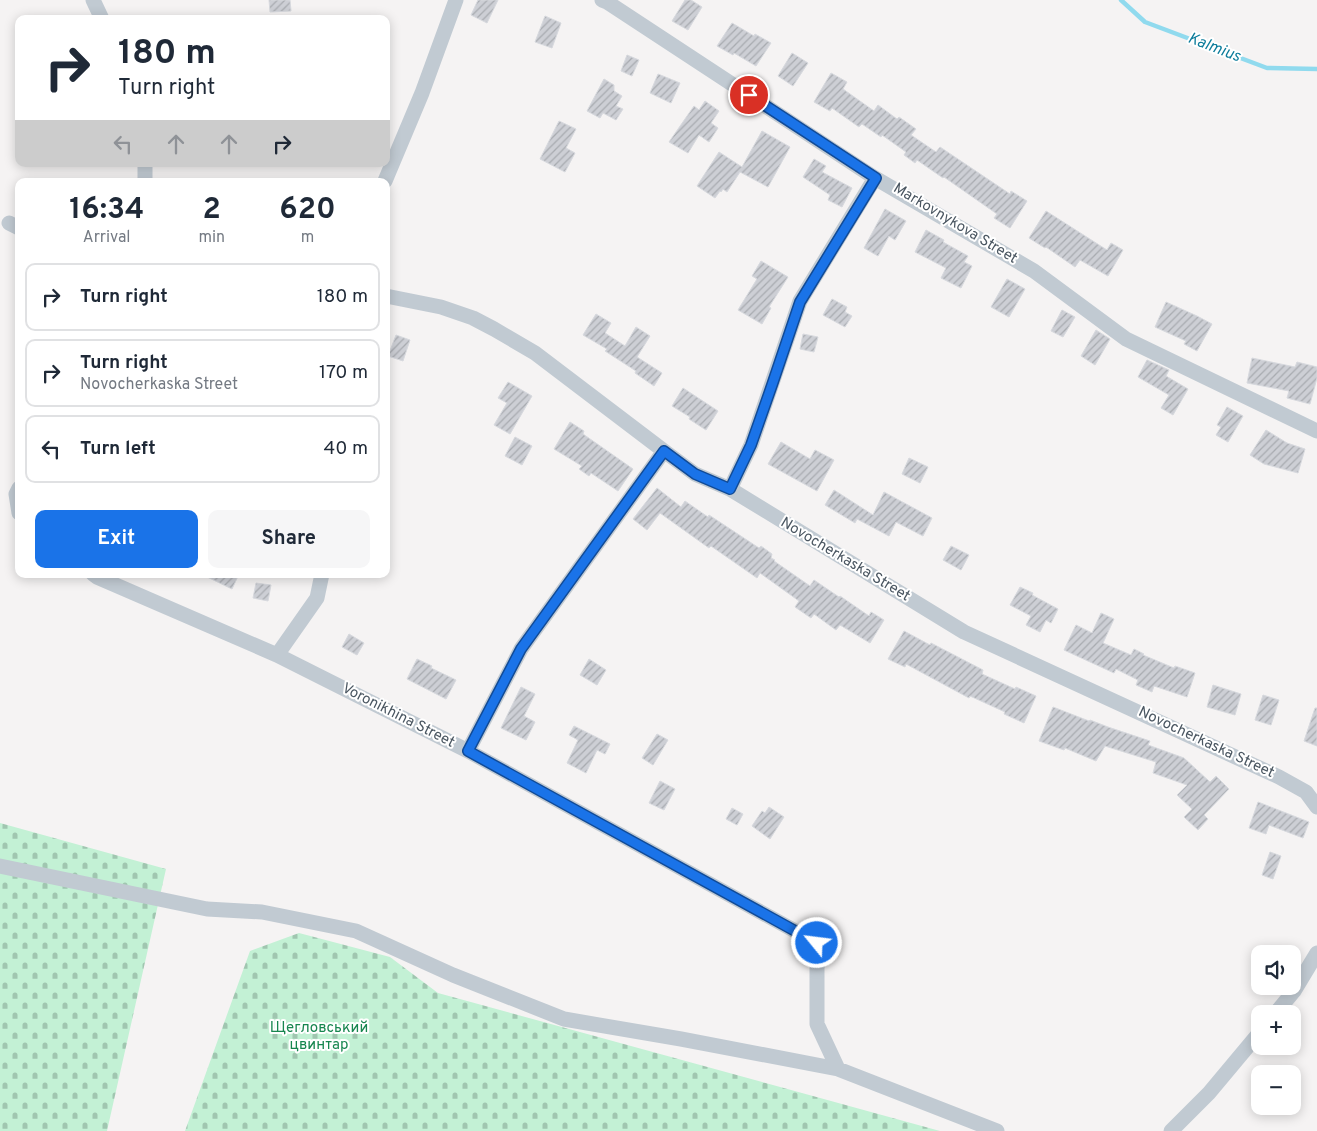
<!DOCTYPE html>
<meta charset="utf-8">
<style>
:root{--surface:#fff;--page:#f6f6f7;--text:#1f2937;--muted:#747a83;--line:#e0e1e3;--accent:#1a73e8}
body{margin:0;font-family:Overpass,sans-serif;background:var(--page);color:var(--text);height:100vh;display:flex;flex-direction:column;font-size:19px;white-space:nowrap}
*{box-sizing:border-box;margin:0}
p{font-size:16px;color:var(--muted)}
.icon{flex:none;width:28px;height:28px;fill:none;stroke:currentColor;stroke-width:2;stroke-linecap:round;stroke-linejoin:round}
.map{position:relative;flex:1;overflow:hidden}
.sheet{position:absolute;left:15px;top:178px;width:375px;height:400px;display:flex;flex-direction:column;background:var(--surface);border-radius:10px;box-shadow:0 2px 12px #0003}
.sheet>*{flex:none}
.guide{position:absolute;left:15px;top:15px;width:375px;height:152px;border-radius:10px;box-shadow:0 2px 12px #0003;background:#fff;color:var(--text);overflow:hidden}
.controls{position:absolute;left:1251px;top:945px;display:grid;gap:10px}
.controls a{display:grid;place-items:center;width:50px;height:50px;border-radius:10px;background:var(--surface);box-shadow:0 2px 12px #0003;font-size:25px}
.pin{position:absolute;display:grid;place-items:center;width:42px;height:42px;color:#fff;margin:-21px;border:2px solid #fff;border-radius:50%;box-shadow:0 1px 5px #0007}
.me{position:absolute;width:55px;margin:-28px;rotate:299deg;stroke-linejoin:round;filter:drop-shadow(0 0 4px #0008)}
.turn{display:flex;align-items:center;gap:18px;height:105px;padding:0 20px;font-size:22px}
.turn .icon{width:65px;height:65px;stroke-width:2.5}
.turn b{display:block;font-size:35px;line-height:42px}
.lanes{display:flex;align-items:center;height:48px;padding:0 20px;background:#0003;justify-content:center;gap:25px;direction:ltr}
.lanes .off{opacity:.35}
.eta{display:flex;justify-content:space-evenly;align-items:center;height:85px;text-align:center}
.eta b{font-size:30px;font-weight:700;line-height:35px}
.action{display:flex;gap:10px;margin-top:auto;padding:10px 20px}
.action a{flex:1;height:58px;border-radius:10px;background:var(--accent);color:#fff;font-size:20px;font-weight:700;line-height:58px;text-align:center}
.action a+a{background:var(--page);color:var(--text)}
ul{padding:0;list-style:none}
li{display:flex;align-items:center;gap:15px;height:68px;margin:0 10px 8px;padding:0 10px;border:2px solid var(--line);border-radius:10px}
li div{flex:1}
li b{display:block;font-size:19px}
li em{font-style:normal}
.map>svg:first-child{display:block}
</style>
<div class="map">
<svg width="1317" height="1131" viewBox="0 0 1317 1131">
<defs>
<pattern id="cemetery-stones" width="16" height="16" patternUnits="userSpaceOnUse" patternTransform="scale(1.25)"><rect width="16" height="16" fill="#c3f1d5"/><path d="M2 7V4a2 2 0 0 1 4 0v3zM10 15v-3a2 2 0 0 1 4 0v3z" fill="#a0c6b0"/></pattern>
<pattern id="building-hatch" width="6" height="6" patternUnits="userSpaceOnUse" patternTransform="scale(1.25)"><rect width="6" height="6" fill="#cdcfd5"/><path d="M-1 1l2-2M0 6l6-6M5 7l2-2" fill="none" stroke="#a8abb0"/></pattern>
</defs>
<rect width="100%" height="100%" fill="#f5f3f3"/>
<path fill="url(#cemetery-stones)" d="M 0,823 L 166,869 L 107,1131 L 0,1131 Z
M 299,933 L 390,957 L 438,993 L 940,1131 L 185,1131 L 250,951 Z"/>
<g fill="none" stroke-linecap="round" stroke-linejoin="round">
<path stroke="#90daee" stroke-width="4.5" d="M 1121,0 L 1145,22 L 1267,68 L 1317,69"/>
</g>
<path fill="url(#building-hatch)" stroke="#d7d9de" d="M 269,0 L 290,0 L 291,11 L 270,12 Z
M 478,0 L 498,0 L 487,23 L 471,15 Z
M 685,0 L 691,0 L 702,7 L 688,30 L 672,21 Z
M 545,16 L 561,23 L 552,48 L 535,42 Z
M 732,23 L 754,36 L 755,34 L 771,43 L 756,66 L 734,53 L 733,55 L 717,46 Z
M 792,53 L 808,63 L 793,86 L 778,76 Z
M 627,55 L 639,60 L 632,76 L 621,71 Z
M 831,73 L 847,82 L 843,89 L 874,111 L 878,105 L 897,119 L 899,117 L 916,129 L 911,135 L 936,152 L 940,147 L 1010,194 L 1011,191 L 1027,201 L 1010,228 L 994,218 L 997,214 L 944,177 L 943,178 L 917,160 L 915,163 L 904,155 L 906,152 L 882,135 L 881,137 L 862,124 L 859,127 L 832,108 L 830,111 L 814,102 Z
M 658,74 L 680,83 L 671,103 L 650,93 Z
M 604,79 L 614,85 L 614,91 L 622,96 L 616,106 L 623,109 L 616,120 L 603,113 L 600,118 L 587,111 Z
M 705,101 L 719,111 L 711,123 L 718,128 L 709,142 L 699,135 L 688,153 L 669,142 L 694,106 L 699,110 Z
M 559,121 L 576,129 L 566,148 L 575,153 L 565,172 L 540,159 Z
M 762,131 L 790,147 L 768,187 L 740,172 L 727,192 L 723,189 L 721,192 L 720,191 L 715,198 L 697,186 L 719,152 L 742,167 Z
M 814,159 L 826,166 L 822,172 L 852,188 L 842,207 L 828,200 L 830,195 L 803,177 Z
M 885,209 L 906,221 L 895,240 L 889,236 L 878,256 L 864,248 Z
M 1046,211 L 1107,250 L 1111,243 L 1123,250 L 1108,276 L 1080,260 L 1075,267 L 1046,247 L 1045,248 L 1029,238 Z
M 926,230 L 944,240 L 943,242 L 968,256 L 964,262 L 972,266 L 961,288 L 941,278 L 946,268 L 915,252 Z
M 761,261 L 788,277 L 769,307 L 771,308 L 762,324 L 738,310 L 757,279 L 752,276 Z
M 1007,279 L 1025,289 L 1009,317 L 991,307 Z
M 832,299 L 847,307 L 845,312 L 852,316 L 845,327 L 823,315 Z
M 1166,302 L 1197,316 L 1212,324 L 1197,351 L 1184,344 L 1186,341 L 1155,327 Z
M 1062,310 L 1075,317 L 1063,337 L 1051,331 Z
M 596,314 L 611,323 L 605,333 L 625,346 L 636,327 L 650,336 L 637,357 L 662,373 L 654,386 L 635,373 L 636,371 L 605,351 L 607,349 L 583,335 Z
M 1096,330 L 1110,339 L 1095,365 L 1081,356 Z
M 803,334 L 818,337 L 814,352 L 800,349 Z
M 396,335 L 410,340 L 403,361 L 388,356 Z
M 1252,358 L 1295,367 L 1297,362 L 1317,367 L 1317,378 L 1310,404 L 1287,398 L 1289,391 L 1247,383 Z
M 1147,360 L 1169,370 L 1166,376 L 1188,389 L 1173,415 L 1161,408 L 1169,395 L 1138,377 Z
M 508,382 L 532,396 L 510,434 L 494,425 L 507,403 L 498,398 Z
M 683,388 L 718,411 L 706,430 L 689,419 L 690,417 L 672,406 Z
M 1227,407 L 1243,416 L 1228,442 L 1216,435 L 1221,427 L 1217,425 Z
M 570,422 L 584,431 L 583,434 L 633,469 L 618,491 L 591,473 L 589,476 L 579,469 L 582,466 L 554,449 Z
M 1266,430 L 1287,443 L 1305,449 L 1298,473 L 1264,464 L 1250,455 Z
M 515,437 L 532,446 L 522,465 L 505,456 Z
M 781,442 L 810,459 L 815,450 L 834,460 L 817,491 L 768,464 Z
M 909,458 L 928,467 L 920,483 L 902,474 Z
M 657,488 L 681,507 L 685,501 L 708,517 L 709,515 L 759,548 L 761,546 L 772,554 L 771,558 L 775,560 L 774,561 L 810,586 L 814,580 L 839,597 L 840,596 L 869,616 L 871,612 L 884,620 L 870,643 L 840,625 L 836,630 L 814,614 L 811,618 L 795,607 L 799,601 L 760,573 L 757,578 L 711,546 L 709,548 L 660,513 L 647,530 L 633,519 Z
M 834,490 L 873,515 L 884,492 L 932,518 L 923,536 L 896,522 L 889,536 L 857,519 L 855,523 L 825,505 Z
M 951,546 L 969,555 L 961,570 L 943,560 Z
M 201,574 L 239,574 L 232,589 Z
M 256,583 L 271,585 L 268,601 L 253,598 Z
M 1020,587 L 1033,593 L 1032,595 L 1058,609 L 1051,623 L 1046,620 L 1040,632 L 1026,625 L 1031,616 L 1010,605 Z
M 1101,613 L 1114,619 L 1103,643 L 1131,655 L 1134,649 L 1144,654 L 1143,655 L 1174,668 L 1175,666 L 1195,673 L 1187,697 L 1154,686 L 1152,692 L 1136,685 L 1138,680 L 1116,669 L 1114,673 L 1064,650 L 1076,625 L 1092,633 Z
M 904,631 L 930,645 L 931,643 L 983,670 L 982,674 L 1015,689 L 1016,687 L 1036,696 L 1024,723 L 1004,714 L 1005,712 L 970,696 L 969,698 L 906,664 L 905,667 L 888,659 Z
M 349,634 L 364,643 L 357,655 L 342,647 Z
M 417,659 L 432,666 L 431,668 L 456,680 L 446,699 L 407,679 Z
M 589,659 L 606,670 L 597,685 L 580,675 Z
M 1213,685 L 1241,694 L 1235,715 L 1207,707 Z
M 521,687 L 535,694 L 524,716 L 535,722 L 526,740 L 501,728 Z
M 1263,695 L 1279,700 L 1271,725 L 1255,720 Z
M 1053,707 L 1089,721 L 1090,720 L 1108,727 L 1150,741 L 1148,745 L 1184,758 L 1210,782 L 1216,776 L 1229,789 L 1204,815 L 1208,819 L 1198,830 L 1184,817 L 1192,809 L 1177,795 L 1187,785 L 1153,773 L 1156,762 L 1105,746 L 1096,761 L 1065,748 L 1064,750 L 1039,741 Z
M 1315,708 L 1317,708 L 1317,746 L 1304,741 Z
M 574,726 L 610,744 L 605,754 L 597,750 L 586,773 L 567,763 L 578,740 L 569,735 Z
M 657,734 L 668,740 L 653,765 L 642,758 Z
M 660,781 L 675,789 L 664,810 L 649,803 Z
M 1258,802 L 1309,822 L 1303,838 L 1269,825 L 1266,834 L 1249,828 Z
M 769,807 L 784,817 L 770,839 L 752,826 L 762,811 L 765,813 Z
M 732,808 L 743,814 L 737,825 L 726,819 Z
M 1270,852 L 1281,856 L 1273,879 L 1262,875 Z"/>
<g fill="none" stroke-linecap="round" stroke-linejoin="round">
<path stroke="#c1cad2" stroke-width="15" d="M 93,0 L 102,19
M 602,0 L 607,2 L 875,178 L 1034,271 L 1126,339 L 1317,431
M 145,181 L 145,164
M 385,181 L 422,93 L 456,0
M 9,223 L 19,228
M 386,296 L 441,307 L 473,318 L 494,329 L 535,353 L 664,451 L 695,474 L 730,489 L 964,632 L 1279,777 L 1306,792 L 1317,807
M 19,488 L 16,494 L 19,513
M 730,489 L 751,445 L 800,301 L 875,178
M 93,574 L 97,577 L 277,655 L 468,751 L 817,943 L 817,1024 L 838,1069
M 277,655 L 317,598 L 322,574
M 468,751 L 521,649 L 664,451
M 0,866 L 207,909 L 262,912 L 356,931 L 453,975 L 564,1019 L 681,1039 L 838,1069 L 997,1131
M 1275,1014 L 1294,991 L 1317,953
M 1171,1131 L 1209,1093 L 1260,1032"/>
</g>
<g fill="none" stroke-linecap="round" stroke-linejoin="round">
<defs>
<path id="route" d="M 749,95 L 876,178 L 800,302 L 772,385 L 751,445 L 730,489 L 695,474 L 664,451 L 521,649 L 468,751 L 817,943"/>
</defs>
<use href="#route" stroke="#114b97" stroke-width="12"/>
<use href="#route" stroke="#1a73e8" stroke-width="9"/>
</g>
<g text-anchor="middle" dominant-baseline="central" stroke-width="4" stroke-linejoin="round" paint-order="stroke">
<g font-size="15" fill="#4a5661" stroke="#fff">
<text transform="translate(955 224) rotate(31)">Markovnykova Street</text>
<text transform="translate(845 560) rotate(31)">Novocherkaska Street</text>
<text transform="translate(398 716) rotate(27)">Voronikhina Street</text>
<text transform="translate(1206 743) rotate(25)">Novocherkaska Street</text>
</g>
<g font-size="15" fill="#17864f" stroke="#fff">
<text x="319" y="1028">Щегловський<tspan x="319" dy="17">цвинтар</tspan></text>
</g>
<g font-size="16" font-style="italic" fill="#0c7c9b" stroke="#fff">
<text transform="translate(1214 48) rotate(21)">Kalmius</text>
</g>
</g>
</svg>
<div class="controls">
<a><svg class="icon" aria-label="sound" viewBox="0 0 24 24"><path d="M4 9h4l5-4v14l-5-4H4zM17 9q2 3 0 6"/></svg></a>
<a>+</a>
<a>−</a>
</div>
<div class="pin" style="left:749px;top:95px;background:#d93025"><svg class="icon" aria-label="arrive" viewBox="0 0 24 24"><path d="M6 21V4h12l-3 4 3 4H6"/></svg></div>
<svg class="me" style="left:817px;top:943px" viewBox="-20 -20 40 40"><circle r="17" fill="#1a73e8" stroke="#fff" stroke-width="3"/><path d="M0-11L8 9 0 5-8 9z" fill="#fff"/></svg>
<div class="guide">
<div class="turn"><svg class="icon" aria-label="right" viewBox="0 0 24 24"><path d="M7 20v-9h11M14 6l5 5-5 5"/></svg><div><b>180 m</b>Turn right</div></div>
<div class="lanes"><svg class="icon off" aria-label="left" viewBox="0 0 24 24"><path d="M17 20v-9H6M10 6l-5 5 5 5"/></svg><svg class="icon off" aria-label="ahead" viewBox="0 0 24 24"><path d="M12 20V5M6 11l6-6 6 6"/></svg><svg class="icon off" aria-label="ahead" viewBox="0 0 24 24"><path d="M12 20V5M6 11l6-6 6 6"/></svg><svg class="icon" aria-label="right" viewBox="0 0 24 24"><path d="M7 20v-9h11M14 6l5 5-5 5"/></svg></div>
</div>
<section class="sheet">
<div class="eta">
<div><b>16:34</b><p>Arrival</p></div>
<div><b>2</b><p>min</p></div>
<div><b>620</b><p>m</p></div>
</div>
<ul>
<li><svg class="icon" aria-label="right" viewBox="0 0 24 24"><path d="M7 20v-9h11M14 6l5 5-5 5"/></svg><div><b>Turn right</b></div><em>180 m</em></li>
<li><svg class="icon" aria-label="right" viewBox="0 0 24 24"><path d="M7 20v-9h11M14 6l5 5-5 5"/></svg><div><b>Turn right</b><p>Novocherkaska Street</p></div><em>170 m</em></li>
<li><svg class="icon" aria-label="left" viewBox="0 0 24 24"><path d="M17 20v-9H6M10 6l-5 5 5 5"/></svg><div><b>Turn left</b></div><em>40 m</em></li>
</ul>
<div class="action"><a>Exit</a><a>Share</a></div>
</section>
</div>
